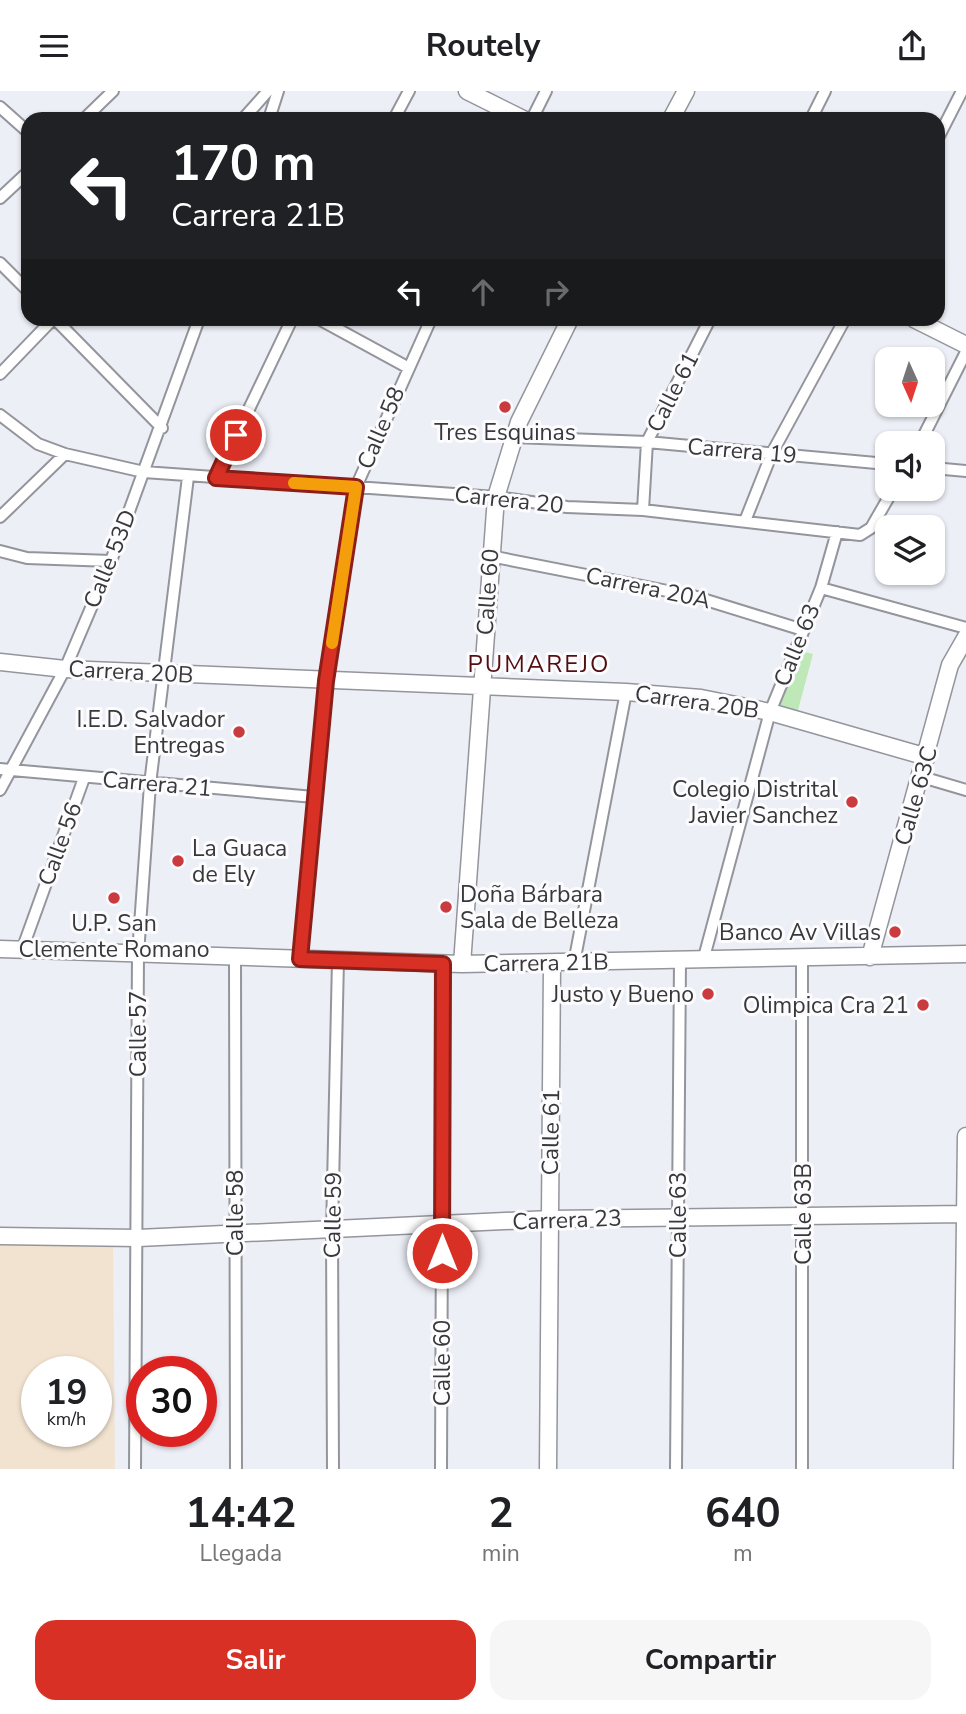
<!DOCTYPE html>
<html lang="es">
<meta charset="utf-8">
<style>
:root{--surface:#fff;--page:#f6f6f6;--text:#202124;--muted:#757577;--accent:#d93025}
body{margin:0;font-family:"Nunito Sans",sans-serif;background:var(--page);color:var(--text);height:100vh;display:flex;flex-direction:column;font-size:26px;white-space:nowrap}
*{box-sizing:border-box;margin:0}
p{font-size:23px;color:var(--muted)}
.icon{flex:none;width:38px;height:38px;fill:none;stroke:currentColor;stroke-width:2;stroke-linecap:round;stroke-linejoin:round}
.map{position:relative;height:1378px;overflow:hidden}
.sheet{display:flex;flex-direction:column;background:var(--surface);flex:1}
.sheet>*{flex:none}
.guide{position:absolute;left:21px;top:21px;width:924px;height:214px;border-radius:21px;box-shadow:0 2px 5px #0004;background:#202124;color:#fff;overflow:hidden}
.needle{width:46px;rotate:177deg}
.buttons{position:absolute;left:875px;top:256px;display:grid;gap:14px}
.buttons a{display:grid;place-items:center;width:70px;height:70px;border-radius:14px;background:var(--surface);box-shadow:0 2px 5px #0004;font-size:35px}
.speed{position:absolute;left:21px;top:1265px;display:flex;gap:14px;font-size:35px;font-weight:700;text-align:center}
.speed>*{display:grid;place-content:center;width:91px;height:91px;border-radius:50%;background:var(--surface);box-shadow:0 2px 5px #0004;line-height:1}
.speed small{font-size:18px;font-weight:400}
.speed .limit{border:10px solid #d22;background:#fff;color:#111}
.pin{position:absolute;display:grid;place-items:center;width:60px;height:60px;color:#fff;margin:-30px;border:4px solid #fff;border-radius:50%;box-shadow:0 2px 7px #0007}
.me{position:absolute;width:77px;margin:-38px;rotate:0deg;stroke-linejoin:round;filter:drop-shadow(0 0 5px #0008)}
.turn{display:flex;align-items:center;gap:24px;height:147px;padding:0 35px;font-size:32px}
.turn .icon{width:91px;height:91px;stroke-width:2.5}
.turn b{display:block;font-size:49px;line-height:60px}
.lanes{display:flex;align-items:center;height:66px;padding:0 35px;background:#0003;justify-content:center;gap:35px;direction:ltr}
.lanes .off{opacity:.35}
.eta{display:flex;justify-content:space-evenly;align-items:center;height:119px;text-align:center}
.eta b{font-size:42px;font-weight:700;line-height:49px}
.primary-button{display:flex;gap:14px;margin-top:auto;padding:14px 35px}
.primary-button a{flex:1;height:80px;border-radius:21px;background:var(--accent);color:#fff;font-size:28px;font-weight:700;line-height:80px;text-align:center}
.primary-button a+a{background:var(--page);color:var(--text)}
header{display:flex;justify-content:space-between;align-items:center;height:91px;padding:0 35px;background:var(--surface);font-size:32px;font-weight:700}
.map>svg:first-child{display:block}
</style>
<header><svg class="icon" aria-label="menu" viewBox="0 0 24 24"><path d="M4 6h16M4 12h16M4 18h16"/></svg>Routely<svg class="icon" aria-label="share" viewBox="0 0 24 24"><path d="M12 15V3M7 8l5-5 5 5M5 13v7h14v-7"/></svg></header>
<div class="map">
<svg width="966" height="1378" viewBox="0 0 966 1378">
<rect width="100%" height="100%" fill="#edeff7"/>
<path fill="#f2e3d0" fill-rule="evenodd" d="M 0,1154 L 113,1154 L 115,1378 L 0,1378 ZM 37,1281 L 96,1281 L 96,1340 L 37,1340 Z"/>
<path fill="#bfe8b9" d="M 797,559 L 813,563 L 797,623 L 775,617 Z"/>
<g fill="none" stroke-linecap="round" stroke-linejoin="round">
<defs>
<path id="street" d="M 0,16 L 28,41
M 84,28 L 113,0
M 243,28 L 268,0
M 269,28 L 278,0
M 394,28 L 409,0
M 532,28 L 546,0
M 811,28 L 825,0
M 938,47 L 962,0
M 0,107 L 28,81
M 0,172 L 28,200
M 55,228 L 162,337
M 319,228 L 407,276
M 0,283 L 53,228
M 0,324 L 38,353 L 65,363 L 144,381 L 496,406 L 567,416 L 643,419 L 860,444 L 871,437 L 894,397
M 513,346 L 647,351 L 887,373
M 920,352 L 966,261
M 933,377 L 966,380
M 216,387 L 292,228
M 643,419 L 647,351 L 710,228
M 0,426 L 65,363
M 745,430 L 772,362 L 845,228
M 0,460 L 27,467 L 111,470
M 490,465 L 693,505 L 803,539
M 821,497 L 966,537
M 0,678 L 314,706
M 922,686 L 966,699
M 0,699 L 65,578 L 111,470 L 199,228
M 22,859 L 84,687
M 235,866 L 236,1378
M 300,868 L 326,590 L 356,396 L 431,228
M 703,870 L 770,621 L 821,497 L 837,441
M 574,872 L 626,601
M 135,1378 L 138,863 L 150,693 L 188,386
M 333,1378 L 332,1140 L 338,869
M 441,1378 L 443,873
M 676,1378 L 680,870
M 802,1378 L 802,868"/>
<path id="secondary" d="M 467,0 L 523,28
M 671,28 L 686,0
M 914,228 L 966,254
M 0,571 L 65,578 L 626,601 L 701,607 L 770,621 L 927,666
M 0,858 L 462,873 L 966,863
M 870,866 L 950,574 L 966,546
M 462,873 L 496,406 L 519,331 L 570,228
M 0,1145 L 138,1147 L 550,1128 L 966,1123
M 548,1378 L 552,873
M 962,1378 L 966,1045"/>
</defs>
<use href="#street" stroke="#94959c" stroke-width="14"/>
<use href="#secondary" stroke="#94959c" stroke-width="19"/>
<use href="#street" stroke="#fff" stroke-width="10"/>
<use href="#secondary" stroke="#fff" stroke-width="16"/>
</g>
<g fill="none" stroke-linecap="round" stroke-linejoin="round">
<defs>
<path id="route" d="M 236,344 L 216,387 L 356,396 L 326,590 L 300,868 L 443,873 L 442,1162"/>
</defs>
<use href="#route" stroke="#8d1f18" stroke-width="18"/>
<use href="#route" stroke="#d93025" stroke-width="12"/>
<path stroke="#f59e0b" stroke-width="12" d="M 294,392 L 356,396 L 332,552"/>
</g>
<g fill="#ca3b3f" stroke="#fcfcfe" stroke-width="2.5">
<circle cx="505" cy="316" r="7"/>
<circle cx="239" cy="641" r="7"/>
<circle cx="852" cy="711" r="7"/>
<circle cx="178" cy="770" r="7"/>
<circle cx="114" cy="807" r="7"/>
<circle cx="446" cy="816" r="7"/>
<circle cx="895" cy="841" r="7"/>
<circle cx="708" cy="903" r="7"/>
<circle cx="923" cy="914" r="7"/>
</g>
<g text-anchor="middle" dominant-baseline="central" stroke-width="6" stroke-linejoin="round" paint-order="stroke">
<g font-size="23" fill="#38383b" stroke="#fcfcfe">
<text transform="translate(673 301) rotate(-63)">Calle 61</text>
<text transform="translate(381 337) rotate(-67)">Calle 58</text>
<text transform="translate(742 360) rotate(5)">Carrera 19</text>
<text transform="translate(509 409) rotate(6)">Carrera 20</text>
<text transform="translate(110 468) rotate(-68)">Calle 53D</text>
<text transform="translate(648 497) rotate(12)">Carrera 20A</text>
<text transform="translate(488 501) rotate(-86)">Calle 60</text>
<text transform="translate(797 554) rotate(-68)">Calle 63</text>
<text transform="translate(131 581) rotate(3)">Carrera 20B</text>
<text transform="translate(697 611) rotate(8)">Carrera 20B</text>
<text transform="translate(157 693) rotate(5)">Carrera 21</text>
<text transform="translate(916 705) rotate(-74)">Calle 63C</text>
<text transform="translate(60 753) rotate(-70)">Calle 56</text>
<text transform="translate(546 872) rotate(-1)">Carrera 21B</text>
<text transform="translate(138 943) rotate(-90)">Calle 57</text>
<text transform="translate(551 1041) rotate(-89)">Calle 61</text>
<text transform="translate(235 1122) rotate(-90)">Calle 58</text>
<text transform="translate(803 1123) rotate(-90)">Calle 63B</text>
<text transform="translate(333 1124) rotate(-89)">Calle 59</text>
<text transform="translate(678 1124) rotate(-90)">Calle 63</text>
<text transform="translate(567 1129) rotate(-2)">Carrera 23</text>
<text transform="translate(442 1272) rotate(-90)">Calle 60</text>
</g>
<g font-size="23" fill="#38383b" stroke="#fcfcfe" text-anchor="end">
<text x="505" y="341" text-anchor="middle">Tres Esquinas</text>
<text x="225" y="628">I.E.D. Salvador<tspan x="225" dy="26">Entregas</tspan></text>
<text x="838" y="698">Colegio Distrital<tspan x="838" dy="26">Javier Sanchez</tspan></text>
<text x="192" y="757" text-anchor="start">La Guaca<tspan x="192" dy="26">de Ely</tspan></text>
<text x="460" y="803" text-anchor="start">Doña Bárbara<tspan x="460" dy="26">Sala de Belleza</tspan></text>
<text x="114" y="832" text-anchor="middle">U.P. San<tspan x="114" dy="26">Clemente Romano</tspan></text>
<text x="881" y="841">Banco Av Villas</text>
<text x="694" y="903">Justo y Bueno</text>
<text x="909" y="914">Olimpica Cra 21</text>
</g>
<g font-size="24" letter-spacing="2" fill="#530e11" stroke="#fcfcfe">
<text x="539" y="573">PUMAREJO</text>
</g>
</g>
</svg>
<div class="buttons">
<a><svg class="needle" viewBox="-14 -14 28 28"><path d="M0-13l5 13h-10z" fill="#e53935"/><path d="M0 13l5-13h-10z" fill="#757577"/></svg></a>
<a><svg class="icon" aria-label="sound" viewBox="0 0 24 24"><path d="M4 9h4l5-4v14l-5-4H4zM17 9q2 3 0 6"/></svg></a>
<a><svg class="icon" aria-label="layers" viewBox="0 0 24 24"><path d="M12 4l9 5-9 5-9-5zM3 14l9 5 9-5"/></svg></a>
</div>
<div class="speed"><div>19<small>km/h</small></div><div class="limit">30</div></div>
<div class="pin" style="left:236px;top:344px;background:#d93025"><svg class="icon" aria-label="arrive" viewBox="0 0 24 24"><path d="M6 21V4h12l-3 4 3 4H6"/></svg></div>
<svg class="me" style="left:442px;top:1162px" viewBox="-20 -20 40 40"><circle r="17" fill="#d93025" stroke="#fff" stroke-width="3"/><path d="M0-11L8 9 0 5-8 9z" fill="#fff"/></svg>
<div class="guide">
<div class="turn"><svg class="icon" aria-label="left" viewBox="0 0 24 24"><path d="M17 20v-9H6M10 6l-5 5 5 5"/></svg><div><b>170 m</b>Carrera 21B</div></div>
<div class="lanes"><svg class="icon" aria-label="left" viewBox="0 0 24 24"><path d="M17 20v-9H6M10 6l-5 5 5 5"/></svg><svg class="icon off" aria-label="ahead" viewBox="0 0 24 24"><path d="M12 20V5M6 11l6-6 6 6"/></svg><svg class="icon off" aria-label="right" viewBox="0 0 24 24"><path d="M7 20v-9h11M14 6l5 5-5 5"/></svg></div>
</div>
</div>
<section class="sheet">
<div class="eta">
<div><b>14:42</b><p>Llegada</p></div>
<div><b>2</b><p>min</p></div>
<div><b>640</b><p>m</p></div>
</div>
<div class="primary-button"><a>Salir</a><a>Compartir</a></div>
</section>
